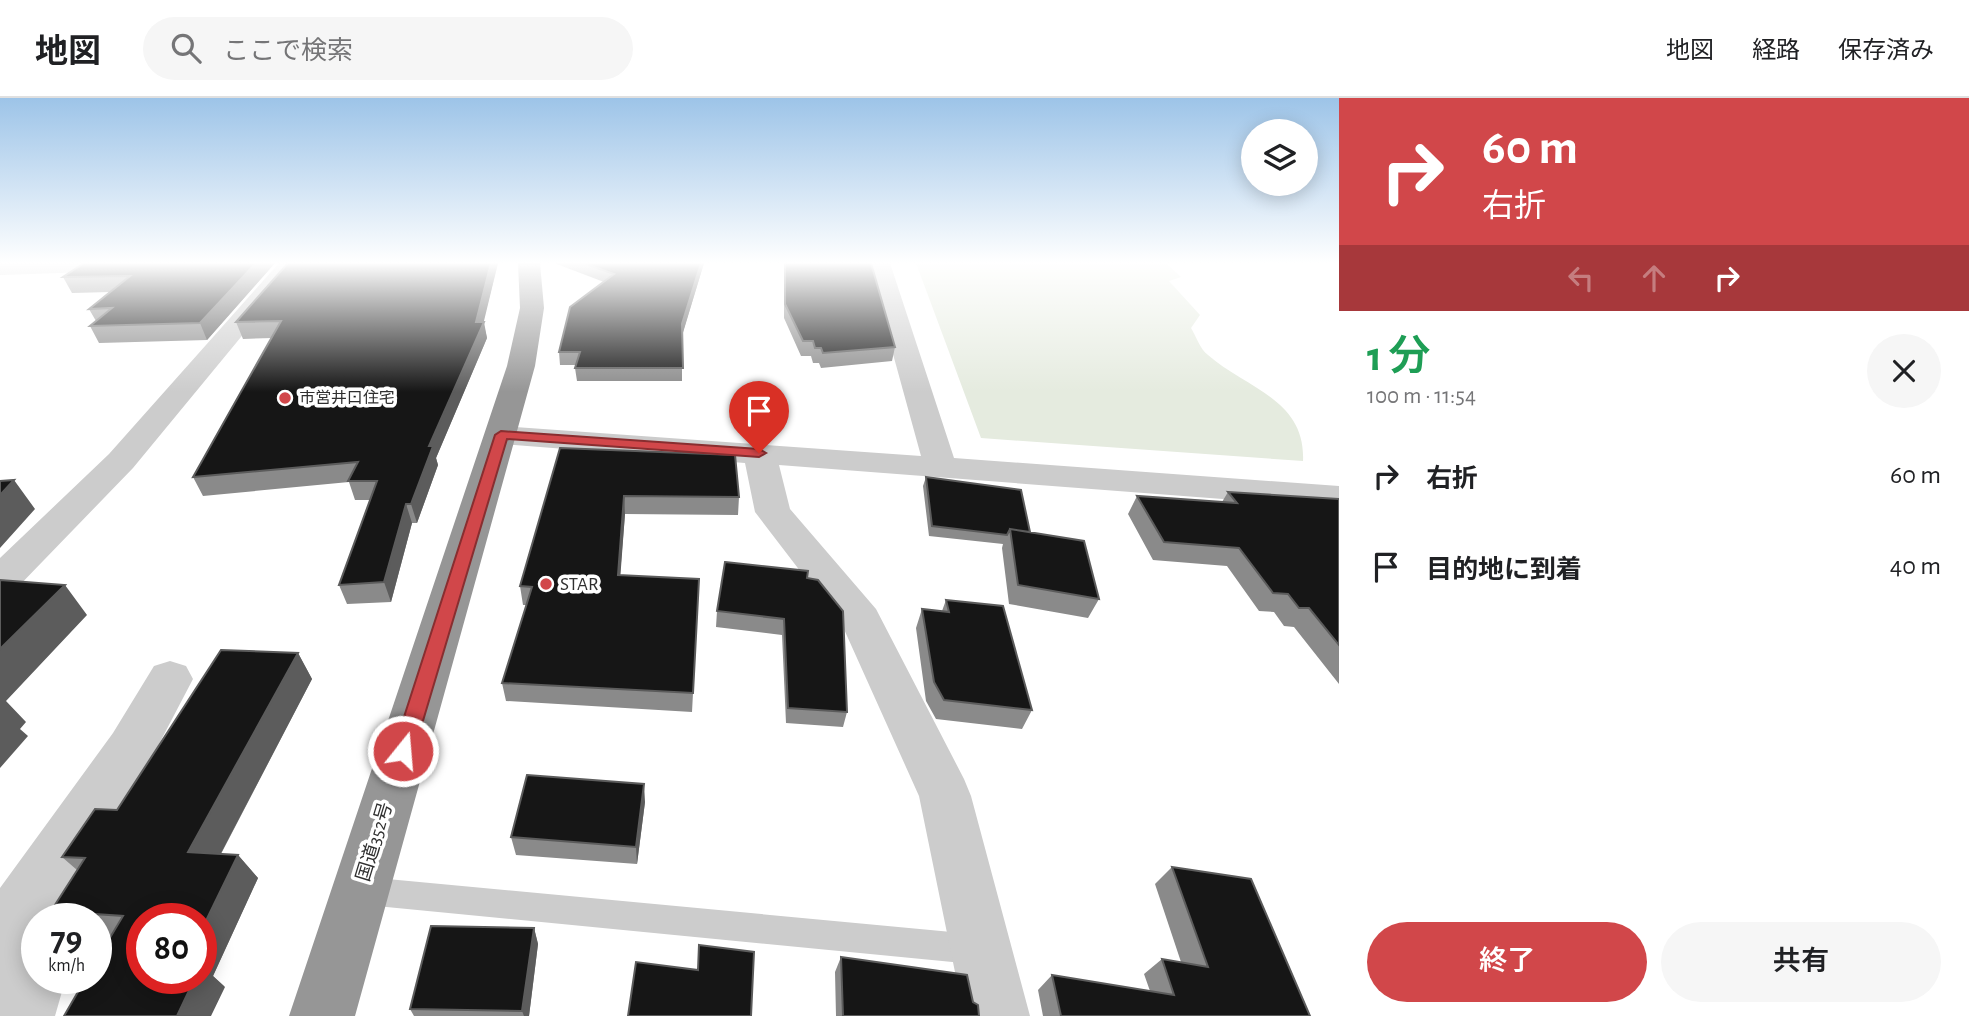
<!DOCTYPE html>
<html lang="ja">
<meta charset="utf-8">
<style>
:root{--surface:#fff;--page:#f6f6f6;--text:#202124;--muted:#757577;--line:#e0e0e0;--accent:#d1474a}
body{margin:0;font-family:"Alegreya Sans","Noto Sans JP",sans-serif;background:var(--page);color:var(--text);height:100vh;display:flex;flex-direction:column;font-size:26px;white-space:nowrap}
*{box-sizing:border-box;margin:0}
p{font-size:23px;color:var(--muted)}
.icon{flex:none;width:38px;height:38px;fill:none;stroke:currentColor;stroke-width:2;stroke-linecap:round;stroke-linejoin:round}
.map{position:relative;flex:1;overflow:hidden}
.side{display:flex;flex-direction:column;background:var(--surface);width:630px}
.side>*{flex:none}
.top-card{background:#d1474a;color:#fff;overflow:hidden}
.tools{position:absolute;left:1241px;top:21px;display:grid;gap:14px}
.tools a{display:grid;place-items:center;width:77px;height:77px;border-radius:50%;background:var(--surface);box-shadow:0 4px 18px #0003;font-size:35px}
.speed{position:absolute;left:21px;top:805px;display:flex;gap:14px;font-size:35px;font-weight:700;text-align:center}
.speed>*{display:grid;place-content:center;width:91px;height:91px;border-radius:50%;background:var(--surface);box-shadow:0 4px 18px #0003;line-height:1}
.speed small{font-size:18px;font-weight:400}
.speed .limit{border:10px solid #d22;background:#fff;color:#111}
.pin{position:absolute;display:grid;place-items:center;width:60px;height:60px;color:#fff;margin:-72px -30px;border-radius:50% 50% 50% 0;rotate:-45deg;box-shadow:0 0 7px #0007}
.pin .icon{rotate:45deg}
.me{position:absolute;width:77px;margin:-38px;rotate:17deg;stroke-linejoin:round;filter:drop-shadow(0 0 5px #0008)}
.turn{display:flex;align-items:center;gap:24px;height:147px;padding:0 28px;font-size:32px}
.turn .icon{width:91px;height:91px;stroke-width:2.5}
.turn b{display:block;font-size:49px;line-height:60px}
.lanes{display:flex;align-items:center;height:66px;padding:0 28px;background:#0003;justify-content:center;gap:35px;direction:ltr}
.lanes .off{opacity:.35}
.round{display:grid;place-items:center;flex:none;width:74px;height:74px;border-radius:37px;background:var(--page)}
.overview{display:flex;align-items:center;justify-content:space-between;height:119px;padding:0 28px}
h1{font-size:42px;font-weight:600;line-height:52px;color:#1e9e55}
.action{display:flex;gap:14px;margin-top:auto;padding:14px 28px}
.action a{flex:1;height:80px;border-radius:42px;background:var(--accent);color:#fff;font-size:28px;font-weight:600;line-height:80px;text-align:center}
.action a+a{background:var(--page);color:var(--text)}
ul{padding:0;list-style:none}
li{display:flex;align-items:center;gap:21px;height:91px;padding:0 28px}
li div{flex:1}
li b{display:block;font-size:26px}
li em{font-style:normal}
header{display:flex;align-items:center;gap:42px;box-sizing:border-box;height:98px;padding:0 35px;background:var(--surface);border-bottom:2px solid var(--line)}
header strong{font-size:33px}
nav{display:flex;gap:38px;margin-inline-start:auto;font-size:24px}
.search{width:490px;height:63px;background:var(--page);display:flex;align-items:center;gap:18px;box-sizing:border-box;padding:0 24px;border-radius:38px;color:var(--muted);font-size:26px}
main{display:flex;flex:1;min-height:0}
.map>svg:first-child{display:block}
</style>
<header>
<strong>地図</strong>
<div class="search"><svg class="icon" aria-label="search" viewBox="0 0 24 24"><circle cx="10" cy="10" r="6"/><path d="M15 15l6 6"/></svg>ここで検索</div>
<nav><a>地図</a><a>経路</a><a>保存済み</a></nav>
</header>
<main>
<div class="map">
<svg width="1339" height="918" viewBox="0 0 1339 918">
<rect width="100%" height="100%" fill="#fff"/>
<path fill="#e5ebdf" d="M 916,165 L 1166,165 L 1181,179 L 1169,183 L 1200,217 L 1191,230 C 1196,238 1200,251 1208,257 C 1245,290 1306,301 1303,363 L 981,340 Z"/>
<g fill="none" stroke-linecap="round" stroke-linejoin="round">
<path fill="#ccc" fill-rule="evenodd" d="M 366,779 L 973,836 L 984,840 L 988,851 L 984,862 L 973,866 L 366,807 L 356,803 L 352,793 L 356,783 Z"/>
<path fill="#ccc" fill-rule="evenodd" d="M 0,165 L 187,165 L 184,170 L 176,171 L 0,177 Z
M 279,165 L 302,165 L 133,370 L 14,493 L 0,497 L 0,460 L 109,356 Z
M 868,165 L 890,165 L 954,360 L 1339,388 L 1339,410 L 779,367 L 790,411 L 876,511 L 964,681 L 971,698 L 1030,918 L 964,918 L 919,698 L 843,529 L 755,414 L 745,365 L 501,346 L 490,344 L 485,337 L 490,330 L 501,328 L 921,358 Z
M 170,563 L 186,568 L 193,581 L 149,665 L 48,821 L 37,821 L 37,839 L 25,857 L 37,861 L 37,880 L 59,880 L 63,890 L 55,918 L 0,918 L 0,790 L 113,635 L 154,568 Z"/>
<path fill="#969696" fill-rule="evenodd" d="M 518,165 L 540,165 L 544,210 L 535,268 L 355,918 L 289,918 L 507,268 L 520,210 Z"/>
</g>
<path fill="#8a8a8a" d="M 275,165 L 207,242 L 99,245 L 90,228 L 96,223 L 89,211 L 109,194 L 72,195 L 63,179 Z
M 498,165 L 483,224 L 487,240 L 436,360 L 438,367 L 417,425 L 412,425 L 391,504 L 347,506 L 339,487 L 370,402 L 355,402 L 349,384 L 203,398 L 193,379 L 272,240 L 243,241 L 236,224 Z
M 554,165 L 704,165 L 682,237 L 682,283 L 577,283 L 575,270 L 576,267 L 560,267 L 559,254 L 604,184 Z
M 784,165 L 871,165 L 895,249 L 892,263 L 821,270 L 819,265 L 813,265 L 811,258 L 801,258 L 784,220 Z
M 560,350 L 739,399 L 738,417 L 625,416 L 620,477 L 699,481 L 692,614 L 506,603 L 502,585 L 526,507 L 523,507 L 520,488 Z
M 926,379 L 1030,434 L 1099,501 L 1088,520 L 1009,506 L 1002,450 L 1003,446 L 929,438 L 923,388 Z
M 1228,394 L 1339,401 L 1339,586 L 1294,529 L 1284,528 L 1274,514 L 1259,513 L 1227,468 L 1153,462 L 1128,416 L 1137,398 L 1222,404 Z
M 807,480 L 847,614 L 843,629 L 786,625 L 782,537 L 716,529 L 717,513 Z
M 946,502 L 1032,612 L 1022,631 L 936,621 L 926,603 L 916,530 L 922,511 L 942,513 Z
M 298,555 L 312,581 L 221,756 L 238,757 L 258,780 L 213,878 L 225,889 L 112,837 L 96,836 L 96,821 L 61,821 L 51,813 L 77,772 L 62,759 Z
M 645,704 L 637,766 L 516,757 L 511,739 Z
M 1172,769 L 1310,918 L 1043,918 L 1038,892 L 1052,877 L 1150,893 L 1144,876 L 1162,861 L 1181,864 L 1155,786 Z
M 534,830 L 538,846 L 529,918 L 414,918 L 410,911 Z
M 841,859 L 973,904 L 979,918 L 836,918 L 835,874 Z"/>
<path fill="#5c5c5c" d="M 256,165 L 275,165 L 207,242 L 200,225 Z
M 491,165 L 498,165 L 483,227 L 484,224 L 487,240 L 436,360 L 438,367 L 417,425 L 411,406 L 429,348 L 476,224 Z
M 701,165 L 704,165 L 682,238 L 682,226 Z
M 14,382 L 35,411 L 0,450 L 0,397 Z
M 624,398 L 625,416 L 619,496 L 618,477 Z
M 406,406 L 412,425 L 391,504 L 384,484 Z
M 65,487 L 87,517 L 6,603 L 26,624 L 20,631 L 28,638 L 0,670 L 0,551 Z
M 298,555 L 312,581 L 209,778 L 188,754 Z
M 644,686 L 645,704 L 637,766 L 636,749 Z
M 238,757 L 258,780 L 213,878 L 225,889 L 211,918 L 177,918 L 195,880 L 201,880 L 201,833 Z
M 534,830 L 538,846 L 529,918 L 524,918 L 522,913 Z"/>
<path fill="#161616" stroke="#5c5c5c" stroke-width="2" d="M 84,165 L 256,165 L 200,225 L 90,228 L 112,210 L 89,211 L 130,178 L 63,179 Z
M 288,165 L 491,165 L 476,224 L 484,224 L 429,348 L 433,348 L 411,406 L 406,406 L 384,484 L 339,487 L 377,383 L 348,383 L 358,364 L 193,379 L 281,223 L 236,224 Z
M 583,165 L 701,165 L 682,226 L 683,270 L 575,270 L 580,254 L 559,254 L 570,209 L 614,176 Z
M 785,165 L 871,165 L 895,249 L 823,255 L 821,250 L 815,250 L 813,243 L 803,243 L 785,206 Z
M 560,350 L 735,357 L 739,399 L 624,398 L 618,477 L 699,481 L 693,595 L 502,585 L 532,489 L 520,488 Z
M 926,379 L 1021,392 L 1030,434 L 1010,431 L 1007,437 L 932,428 Z
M 14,382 L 0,397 L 0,383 Z
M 1228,394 L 1339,401 L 1339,547 L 1309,510 L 1299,510 L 1288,496 L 1273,495 L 1239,450 L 1164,444 L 1137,398 L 1237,405 Z
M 1010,431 L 1084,443 L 1099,501 L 1018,487 Z
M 725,464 L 808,473 L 807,480 L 818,482 L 843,513 L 847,614 L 788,610 L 784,521 L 717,513 Z
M 0,482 L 65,487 L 0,551 Z
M 946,502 L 1003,508 L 1032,612 L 944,602 L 934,584 L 922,511 L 949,514 Z
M 221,552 L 298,555 L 188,754 L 238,757 L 201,833 L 201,821 L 142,821 L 142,880 L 195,880 L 177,918 L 64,918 L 86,880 L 96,880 L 96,863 L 123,818 L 51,813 L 85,760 L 62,759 L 95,711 L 117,712 Z
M 527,677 L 644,686 L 636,749 L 511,739 Z
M 1172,769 L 1251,781 L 1310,918 L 1061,918 L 1052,877 L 1174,897 L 1162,861 L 1208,869 Z
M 431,828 L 534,830 L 522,913 L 410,911 Z
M 699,847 L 754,854 L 751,918 L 628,918 L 636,864 L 698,872 Z
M 841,859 L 967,877 L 973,904 L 978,907 L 979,918 L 843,918 Z"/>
<linearGradient id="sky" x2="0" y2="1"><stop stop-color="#9dc4e8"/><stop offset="0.56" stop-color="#fff"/><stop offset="1" stop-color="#fff" stop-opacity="0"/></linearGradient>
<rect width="1339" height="294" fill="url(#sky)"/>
<path fill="#d1474a" stroke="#882e30" stroke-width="2" d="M 501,333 L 759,351 L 766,355 L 759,359 L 507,341 L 414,653 L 411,660 L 403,662 L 396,660 L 393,653 L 495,337 Z"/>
<g fill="#d1474a" stroke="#fff" stroke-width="2.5">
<circle cx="285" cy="300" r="7"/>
<circle cx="546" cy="486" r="7"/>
</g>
<g text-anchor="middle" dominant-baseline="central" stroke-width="7" stroke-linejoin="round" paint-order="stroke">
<g font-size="16" fill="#2f2f2f" stroke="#fff" text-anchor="start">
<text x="299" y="300">市営井口住宅</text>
</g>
<g font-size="19" fill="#2f2f2f" stroke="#fff" text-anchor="start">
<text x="560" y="486">STAR</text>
</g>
<g font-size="19" fill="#2f2f2f" stroke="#fff">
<text transform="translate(375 744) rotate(-73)">国道352号</text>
</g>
</g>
</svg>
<div class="tools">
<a><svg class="icon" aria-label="layers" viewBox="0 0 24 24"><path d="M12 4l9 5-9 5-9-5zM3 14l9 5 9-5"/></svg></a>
</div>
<div class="speed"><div>79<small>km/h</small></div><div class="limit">80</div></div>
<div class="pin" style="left:759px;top:355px;background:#d93025"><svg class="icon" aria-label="arrive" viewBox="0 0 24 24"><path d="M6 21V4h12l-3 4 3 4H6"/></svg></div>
<svg class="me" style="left:403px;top:653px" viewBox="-20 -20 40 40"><circle r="17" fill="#d1474a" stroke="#fff" stroke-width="3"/><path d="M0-11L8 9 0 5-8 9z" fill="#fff"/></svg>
</div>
<section class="side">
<div class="top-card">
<div class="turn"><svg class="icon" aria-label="right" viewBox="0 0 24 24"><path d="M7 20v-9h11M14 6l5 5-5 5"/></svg><div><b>60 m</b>右折</div></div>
<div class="lanes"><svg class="icon off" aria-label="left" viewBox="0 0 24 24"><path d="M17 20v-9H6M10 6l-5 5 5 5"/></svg><svg class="icon off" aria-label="ahead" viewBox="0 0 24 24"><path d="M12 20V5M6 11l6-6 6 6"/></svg><svg class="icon" aria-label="right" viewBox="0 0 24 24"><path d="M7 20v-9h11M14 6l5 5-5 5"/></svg></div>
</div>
<div class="overview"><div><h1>1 分</h1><p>100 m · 11:54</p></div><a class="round"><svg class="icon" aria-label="close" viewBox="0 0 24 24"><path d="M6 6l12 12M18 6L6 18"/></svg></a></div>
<ul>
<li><svg class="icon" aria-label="right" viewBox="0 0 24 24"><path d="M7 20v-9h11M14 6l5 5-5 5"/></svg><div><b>右折</b></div><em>60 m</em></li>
<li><svg class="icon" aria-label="arrive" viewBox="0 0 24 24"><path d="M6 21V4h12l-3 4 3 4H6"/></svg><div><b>目的地に到着</b></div><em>40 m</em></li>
</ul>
<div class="action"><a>終了</a><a>共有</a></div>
</section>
</main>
